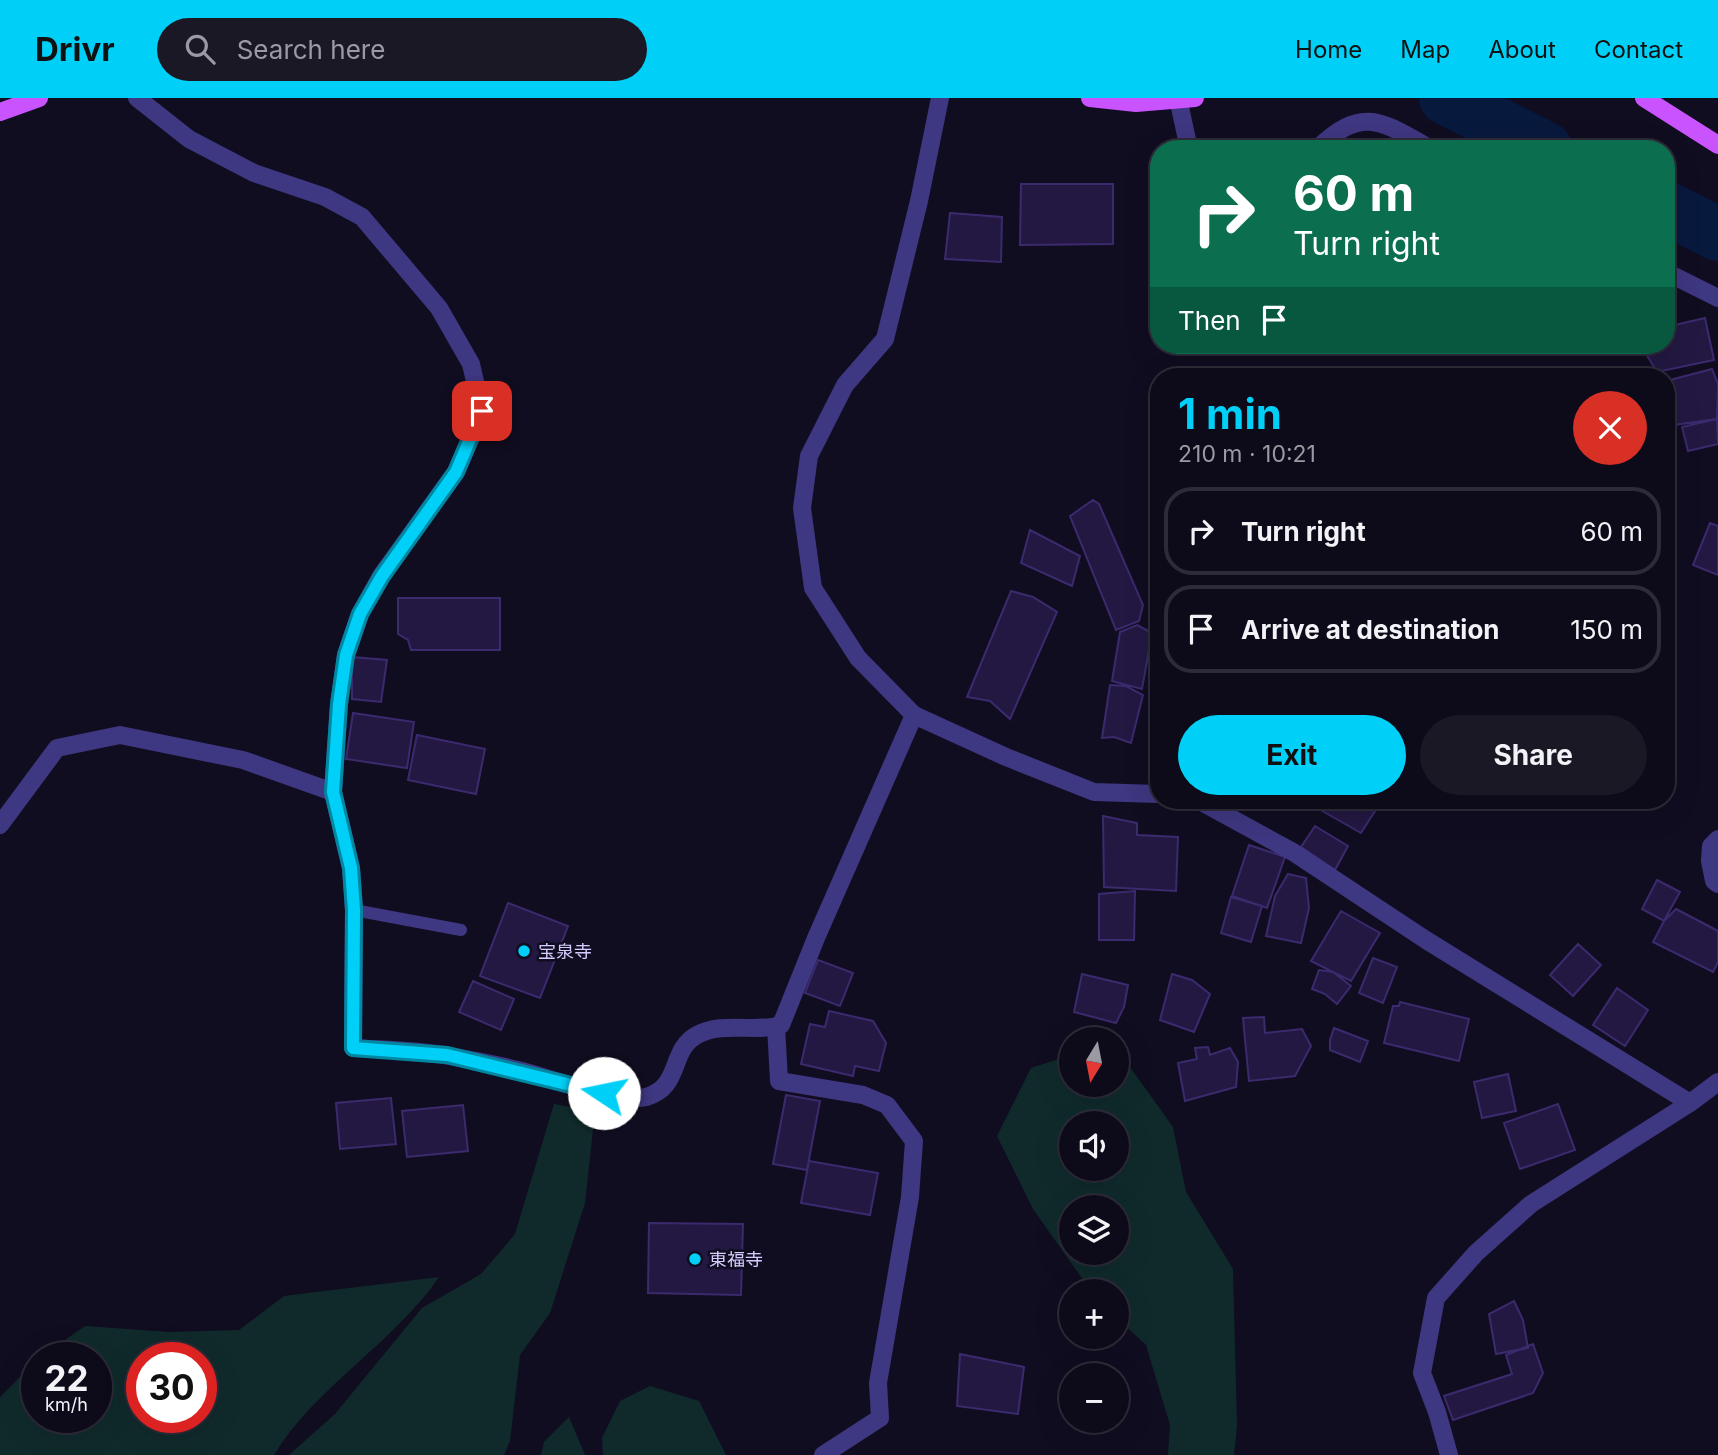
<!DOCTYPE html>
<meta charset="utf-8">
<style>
:root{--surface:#0d0a19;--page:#1b1826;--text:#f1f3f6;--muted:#9a9aa2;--line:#2d2b38;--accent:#00d0f7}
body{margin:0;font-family:Inter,"Noto Sans JP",sans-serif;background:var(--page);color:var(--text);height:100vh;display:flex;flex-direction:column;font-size:26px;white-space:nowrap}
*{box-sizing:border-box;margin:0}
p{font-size:23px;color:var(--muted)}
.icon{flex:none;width:38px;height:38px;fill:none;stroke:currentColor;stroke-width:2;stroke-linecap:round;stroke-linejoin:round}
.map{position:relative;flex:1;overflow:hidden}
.drawer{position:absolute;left:1150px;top:270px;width:525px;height:441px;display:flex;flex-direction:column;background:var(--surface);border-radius:28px;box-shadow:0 7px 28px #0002,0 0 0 2px var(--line)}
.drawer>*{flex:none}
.guide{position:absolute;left:1150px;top:42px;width:525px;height:214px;border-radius:28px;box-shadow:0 7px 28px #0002,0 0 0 2px var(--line);background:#0b6e4f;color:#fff;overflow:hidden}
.needle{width:46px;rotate:190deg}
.controls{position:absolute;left:1059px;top:929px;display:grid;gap:14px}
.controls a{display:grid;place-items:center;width:70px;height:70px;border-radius:50%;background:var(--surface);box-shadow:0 7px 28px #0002,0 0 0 2px var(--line);font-size:35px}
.speed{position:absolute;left:21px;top:1244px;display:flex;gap:14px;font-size:35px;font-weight:700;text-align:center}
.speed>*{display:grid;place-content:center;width:91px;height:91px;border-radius:50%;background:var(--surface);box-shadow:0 7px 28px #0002,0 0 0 2px var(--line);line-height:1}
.speed small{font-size:18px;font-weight:400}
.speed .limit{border:10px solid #d22;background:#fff;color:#111}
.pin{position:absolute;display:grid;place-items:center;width:60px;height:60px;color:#fff;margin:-30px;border-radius:14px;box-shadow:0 4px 10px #0006}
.me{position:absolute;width:77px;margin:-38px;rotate:281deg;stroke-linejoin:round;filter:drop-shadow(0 0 5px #0008)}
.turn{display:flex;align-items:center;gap:24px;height:147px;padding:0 28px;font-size:32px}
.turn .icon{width:91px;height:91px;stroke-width:2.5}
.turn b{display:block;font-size:49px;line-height:60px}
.then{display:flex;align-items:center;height:66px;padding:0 28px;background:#0003;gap:14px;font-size:26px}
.round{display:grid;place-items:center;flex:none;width:74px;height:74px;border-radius:37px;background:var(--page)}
.overview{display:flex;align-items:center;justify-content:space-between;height:119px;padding:0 28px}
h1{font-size:42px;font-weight:700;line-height:52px;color:var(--accent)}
.primary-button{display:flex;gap:14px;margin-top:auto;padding:14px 28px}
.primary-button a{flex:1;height:80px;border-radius:42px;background:var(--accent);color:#111;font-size:28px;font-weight:700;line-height:80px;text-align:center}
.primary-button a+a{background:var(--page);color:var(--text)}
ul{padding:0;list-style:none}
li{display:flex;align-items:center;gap:21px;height:88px;margin:0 14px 10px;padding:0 14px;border:4px solid var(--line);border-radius:28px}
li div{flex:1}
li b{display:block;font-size:26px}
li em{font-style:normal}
header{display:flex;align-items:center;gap:42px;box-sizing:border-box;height:98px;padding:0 35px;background:var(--accent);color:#111}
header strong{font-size:33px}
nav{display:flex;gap:38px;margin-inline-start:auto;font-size:24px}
.search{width:490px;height:63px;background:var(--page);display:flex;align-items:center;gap:18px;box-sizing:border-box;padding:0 24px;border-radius:38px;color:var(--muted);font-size:26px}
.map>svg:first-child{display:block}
</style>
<header>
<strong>Drivr</strong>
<div class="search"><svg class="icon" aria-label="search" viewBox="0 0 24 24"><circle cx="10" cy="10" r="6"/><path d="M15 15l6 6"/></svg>Search here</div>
<nav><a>Home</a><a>Map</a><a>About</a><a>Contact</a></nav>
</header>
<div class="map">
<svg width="1718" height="1357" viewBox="0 0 1718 1357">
<rect width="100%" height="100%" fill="#110d21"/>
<path fill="#102a2b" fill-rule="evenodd" d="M 1117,951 L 1173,1029 L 1186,1094 L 1233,1171 L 1237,1328 L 1234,1357 L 1168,1357 L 1170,1327 L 1146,1247 L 1117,1220 L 1116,1194 L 1091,1193 L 1033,1111 L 997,1038 L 1031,970 L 1071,957 L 1071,987 L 1116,987 ZM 1071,1026 L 1116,1026 L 1116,1071 L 1071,1071 ZM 1071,1110 L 1116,1110 L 1116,1155 L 1071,1155 Z
M 554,1006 L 595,1013 L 585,1105 L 550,1215 L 520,1257 L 510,1343 L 504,1357 L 289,1357 L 335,1316 L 422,1210 L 481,1176 L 515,1136 Z
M 439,1179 C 394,1245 315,1289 274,1357 L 0,1357 L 0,1299 L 37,1262 L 37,1320 L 96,1320 L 96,1260 L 39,1260 L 85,1228 L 169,1234 L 239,1232 L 284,1198 ZM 142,1260 L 201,1260 L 201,1320 L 142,1320 Z
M 650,1288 L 699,1303 L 726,1357 L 603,1357 L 602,1340 L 620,1303 Z
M 569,1319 L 585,1357 L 541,1357 L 544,1344 Z"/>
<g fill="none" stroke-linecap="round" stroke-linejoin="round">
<path stroke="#08193e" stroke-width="54" d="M 1446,0 L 1546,51
M 1666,110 L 1718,136"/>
</g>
<path fill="#231842" stroke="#3c2a6e" stroke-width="2" d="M 1021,86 L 1113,86 L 1113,146 L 1020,147 Z
M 950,115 L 1002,119 L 1001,164 L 945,161 Z
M 1705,220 L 1714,262 L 1657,274 L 1643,251 L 1666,247 L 1666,229 Z
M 1712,271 L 1718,286 L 1717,321 L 1666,328 L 1666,283 Z
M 1717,321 L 1718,346 L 1688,353 L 1682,329 Z
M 1093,402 L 1099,406 L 1143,507 L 1139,523 L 1116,532 L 1070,418 Z
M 1710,425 L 1718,428 L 1718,477 L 1693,467 Z
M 1030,432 L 1080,458 L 1072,488 L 1021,465 Z
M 1011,493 L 1033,499 L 1057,514 L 1010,621 L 990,603 L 967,599 Z
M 398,500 L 500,500 L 500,552 L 411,552 L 408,542 L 398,536 Z
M 1137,527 L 1152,535 L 1142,591 L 1112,583 L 1120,534 Z
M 352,559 L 387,562 L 381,604 L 352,601 Z
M 1110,587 L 1126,588 L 1143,597 L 1131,645 L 1114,639 L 1102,640 Z
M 353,615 L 414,624 L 407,670 L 346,661 Z
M 417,637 L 485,651 L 476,696 L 408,682 Z
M 1322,702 L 1355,702 L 1375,713 L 1361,735 L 1317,710 Z
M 1103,718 L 1137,725 L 1137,737 L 1178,739 L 1176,793 L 1104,789 Z
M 1315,728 L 1348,748 L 1335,772 L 1301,749 Z
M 1249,747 L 1285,759 L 1267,810 L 1232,798 Z
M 1288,776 L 1306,780 L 1309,810 L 1301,845 L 1266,838 L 1275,798 Z
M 1657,782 L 1680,794 L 1664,823 L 1642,811 Z
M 1135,793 L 1134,842 L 1099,842 L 1099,796 Z
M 1231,799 L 1262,808 L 1251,844 L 1221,835 Z
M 508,805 L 568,828 L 540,900 L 480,878 Z
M 1676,811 L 1718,833 L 1718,864 L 1713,874 L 1653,844 L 1664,823 Z
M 1341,813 L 1380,835 L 1351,883 L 1311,863 Z
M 1578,846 L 1601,867 L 1573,898 L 1550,877 Z
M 1373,860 L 1397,869 L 1383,905 L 1359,895 Z
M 818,862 L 853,875 L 840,908 L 805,895 Z
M 1319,872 L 1333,874 L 1351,888 L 1337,906 L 1325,896 L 1312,891 Z
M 1082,876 L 1128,887 L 1124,909 L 1116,925 L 1074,914 Z
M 1172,876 L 1192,882 L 1210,896 L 1194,934 L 1160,922 Z
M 473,883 L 514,901 L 501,932 L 459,914 Z
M 1617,890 L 1648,912 L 1625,948 L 1593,927 Z
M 1400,904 L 1469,921 L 1459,963 L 1384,945 L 1393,908 L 1399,908 Z
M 829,913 L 873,923 L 886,945 L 879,973 L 855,968 L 853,978 L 801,966 L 810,926 L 825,929 Z
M 1264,919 L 1265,935 L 1302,931 L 1311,948 L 1295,978 L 1249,983 L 1243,920 Z
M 1334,930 L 1368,943 L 1360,964 L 1330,952 L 1330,942 Z
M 1208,949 L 1210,957 L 1230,950 L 1238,964 L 1236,989 L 1185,1003 L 1178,965 L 1197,961 L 1195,950 Z
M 1508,976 L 1516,1013 L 1482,1020 L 1474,984 Z
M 786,997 L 820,1003 L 807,1072 L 773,1066 Z
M 391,1000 L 396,1046 L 340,1051 L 336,1005 Z
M 1558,1006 L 1575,1052 L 1520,1071 L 1504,1025 Z
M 463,1007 L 468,1053 L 407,1059 L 402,1013 Z
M 809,1063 L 878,1075 L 870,1117 L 801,1105 Z
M 649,1125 L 743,1126 L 741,1197 L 648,1195 Z
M 1514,1203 L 1523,1222 L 1528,1250 L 1496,1256 L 1489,1216 Z
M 1533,1246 L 1543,1275 L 1533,1295 L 1453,1322 L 1444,1298 L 1512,1276 L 1506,1257 Z
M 960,1256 L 1024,1269 L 1018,1316 L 957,1308 Z"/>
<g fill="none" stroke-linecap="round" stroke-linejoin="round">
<path stroke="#3e3781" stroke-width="12" d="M 354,812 L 461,832"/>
<path stroke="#3e3781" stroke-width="18" d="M 137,0 L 189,41 L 254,75 L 325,99 L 362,119 L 439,210 L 471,266 L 482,313 L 456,374 L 381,478 L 360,516 L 346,557 L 339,606 L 333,694 L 351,770 L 354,812 L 353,950 C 384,952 417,952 449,958 C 473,962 498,967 522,973 C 548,980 621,1006 646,999 C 682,989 669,952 697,937 C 723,923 755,935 781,927 L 816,840 L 914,617
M 940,0 L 919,103 L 885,241 L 845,287 L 809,358 L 802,410 L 813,490 L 858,560 L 914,617 L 1006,659 L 1094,694 L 1158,696
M 1178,0 L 1189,51
M 1317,51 C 1363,7 1381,23 1431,51
M 1666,174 L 1718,200
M 1198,702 L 1293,754 L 1426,842 L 1690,1005
M 0,727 L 57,650 L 120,637 L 243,662 L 333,694
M 1718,741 L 1711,748 L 1710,763 L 1714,783 L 1718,786
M 776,928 L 779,983 L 863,997 L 887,1007 L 914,1043 L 910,1099 L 878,1285 L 880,1320 L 823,1357
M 1449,1357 L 1437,1314 L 1422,1275 L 1436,1200 L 1476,1155 L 1531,1106 L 1690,1005 L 1718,984"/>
<path stroke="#c953ff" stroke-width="18" d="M 1090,0 L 1136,5 L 1195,0
M 1644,0 L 1718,47
M 0,14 L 39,0"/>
</g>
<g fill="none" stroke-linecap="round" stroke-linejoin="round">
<defs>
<path id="route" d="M 482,313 L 456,374 L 382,478 L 360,516 L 346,557 L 339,606 L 333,694 L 351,770 L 354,812 L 353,950 L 447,957 L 604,995"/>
</defs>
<use href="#route" stroke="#0087a1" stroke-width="18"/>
<use href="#route" stroke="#00d0f7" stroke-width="12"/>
</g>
<g fill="#00d0f7" stroke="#110d21" stroke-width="2.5">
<circle cx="524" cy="853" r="7"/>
<circle cx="695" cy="1161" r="7"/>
</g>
<g text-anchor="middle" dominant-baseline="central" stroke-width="5" stroke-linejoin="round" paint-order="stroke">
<g font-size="18" fill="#d5ccff" stroke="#110d21" text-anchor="start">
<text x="538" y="853">宝泉寺</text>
<text x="709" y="1161">東福寺</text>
</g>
</g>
</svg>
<div class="controls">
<a><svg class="needle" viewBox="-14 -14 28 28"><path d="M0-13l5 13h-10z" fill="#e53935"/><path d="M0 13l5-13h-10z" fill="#9a9aa2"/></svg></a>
<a><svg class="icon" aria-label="sound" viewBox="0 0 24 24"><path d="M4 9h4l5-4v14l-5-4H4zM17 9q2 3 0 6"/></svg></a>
<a><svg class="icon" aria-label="layers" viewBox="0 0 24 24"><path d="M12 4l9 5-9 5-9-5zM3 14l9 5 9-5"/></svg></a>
<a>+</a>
<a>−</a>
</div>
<div class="speed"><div>22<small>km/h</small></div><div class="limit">30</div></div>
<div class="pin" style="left:482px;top:313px;background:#d93025"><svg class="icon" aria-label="arrive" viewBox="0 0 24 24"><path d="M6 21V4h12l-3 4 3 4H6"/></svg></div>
<svg class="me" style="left:604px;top:995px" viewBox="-20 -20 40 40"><circle r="19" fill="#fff"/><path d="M0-13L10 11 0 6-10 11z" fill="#00d0f7"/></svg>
<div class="guide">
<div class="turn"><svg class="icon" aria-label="right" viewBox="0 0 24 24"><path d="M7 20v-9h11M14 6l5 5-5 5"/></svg><div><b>60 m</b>Turn right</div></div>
<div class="then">Then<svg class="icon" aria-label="arrive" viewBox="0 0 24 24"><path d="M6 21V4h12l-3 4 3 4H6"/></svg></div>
</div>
<section class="drawer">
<div class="overview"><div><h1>1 min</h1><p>210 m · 10:21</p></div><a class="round" style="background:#d93025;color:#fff"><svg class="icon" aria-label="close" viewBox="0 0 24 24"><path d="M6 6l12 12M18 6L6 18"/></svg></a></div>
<ul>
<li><svg class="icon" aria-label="right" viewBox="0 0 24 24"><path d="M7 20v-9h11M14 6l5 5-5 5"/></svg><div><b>Turn right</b></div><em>60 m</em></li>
<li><svg class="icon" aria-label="arrive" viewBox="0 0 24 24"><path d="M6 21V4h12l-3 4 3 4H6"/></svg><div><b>Arrive at destination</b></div><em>150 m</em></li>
</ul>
<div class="primary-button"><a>Exit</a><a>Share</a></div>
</section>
</div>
